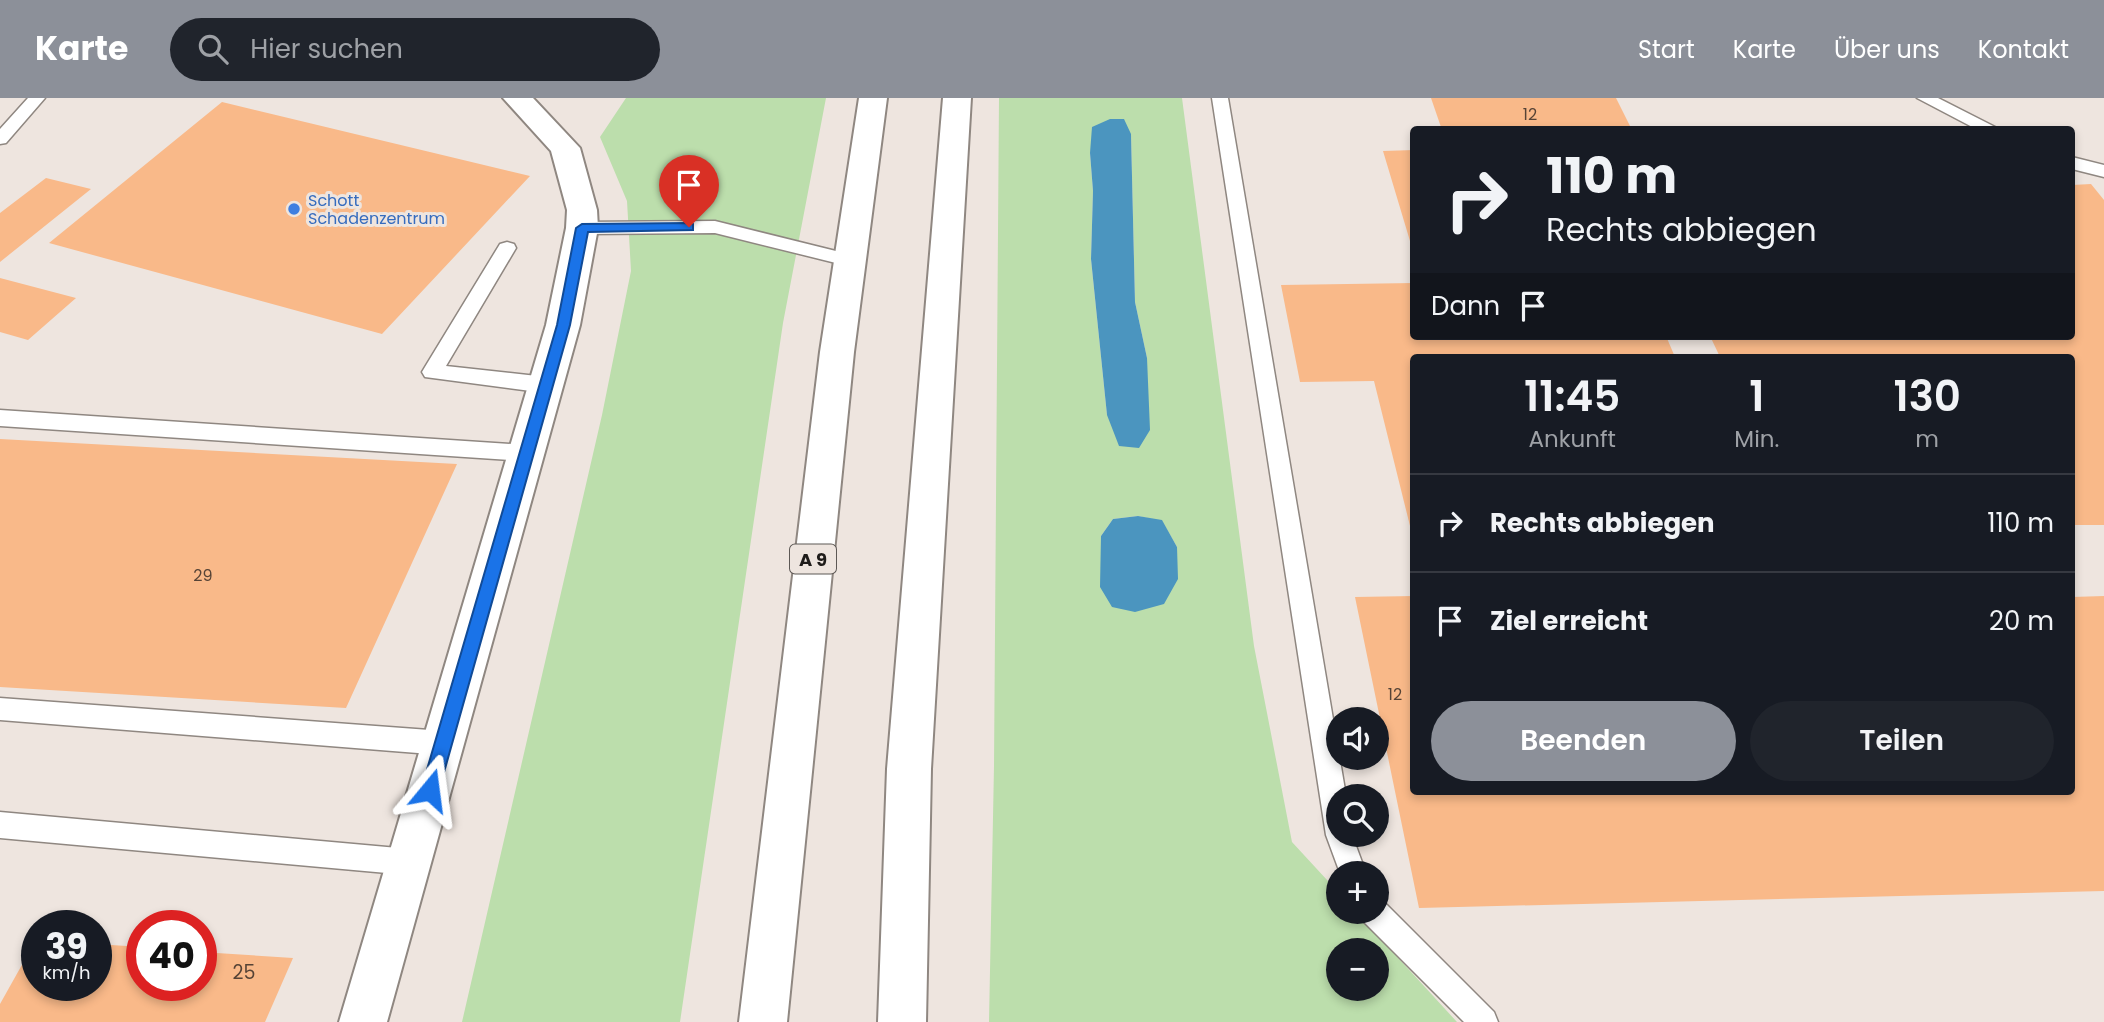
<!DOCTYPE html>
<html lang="de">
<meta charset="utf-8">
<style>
:root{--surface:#171b24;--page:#20242c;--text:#f1f3f6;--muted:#9ea1a6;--line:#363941;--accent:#8c9099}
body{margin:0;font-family:Poppins,sans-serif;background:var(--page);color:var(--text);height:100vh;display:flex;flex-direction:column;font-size:26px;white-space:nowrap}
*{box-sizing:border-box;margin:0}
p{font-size:23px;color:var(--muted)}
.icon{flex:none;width:38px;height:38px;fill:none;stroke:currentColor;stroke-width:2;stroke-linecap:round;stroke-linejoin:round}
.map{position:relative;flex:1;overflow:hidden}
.panel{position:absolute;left:1410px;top:256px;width:665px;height:441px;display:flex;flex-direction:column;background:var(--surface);border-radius:7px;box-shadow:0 4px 10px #0003}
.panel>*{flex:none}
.guide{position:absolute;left:1410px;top:28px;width:665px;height:214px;border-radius:7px;box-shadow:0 4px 10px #0003;background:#171b24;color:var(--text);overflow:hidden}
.fabs{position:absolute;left:1326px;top:609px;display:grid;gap:14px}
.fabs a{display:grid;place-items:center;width:63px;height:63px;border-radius:50%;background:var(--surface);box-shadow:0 4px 10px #0003;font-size:35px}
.speed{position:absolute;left:21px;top:812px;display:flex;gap:14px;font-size:35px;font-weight:700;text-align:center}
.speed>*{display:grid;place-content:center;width:91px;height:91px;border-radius:50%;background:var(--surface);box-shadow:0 4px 10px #0003;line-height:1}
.speed small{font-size:18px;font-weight:400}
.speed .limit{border:10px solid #d22;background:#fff;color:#111}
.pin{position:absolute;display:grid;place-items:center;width:60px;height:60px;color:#fff;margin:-72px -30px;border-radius:50% 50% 50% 0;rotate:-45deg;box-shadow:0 0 7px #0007}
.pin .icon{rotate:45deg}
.me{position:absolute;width:77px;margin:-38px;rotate:16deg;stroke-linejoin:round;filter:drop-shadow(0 0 5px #0008)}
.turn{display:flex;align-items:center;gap:24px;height:147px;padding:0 21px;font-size:32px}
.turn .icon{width:91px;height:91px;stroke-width:2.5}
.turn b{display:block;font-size:49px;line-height:60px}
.then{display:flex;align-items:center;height:66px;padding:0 21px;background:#0003;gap:14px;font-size:26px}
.eta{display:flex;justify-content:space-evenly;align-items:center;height:119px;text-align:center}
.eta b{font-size:42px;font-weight:600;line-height:49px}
.action{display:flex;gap:14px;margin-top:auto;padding:14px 21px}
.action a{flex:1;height:80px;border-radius:42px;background:var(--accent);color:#fff;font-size:28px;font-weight:600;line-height:80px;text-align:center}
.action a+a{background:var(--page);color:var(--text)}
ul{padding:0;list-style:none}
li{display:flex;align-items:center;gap:21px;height:98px;padding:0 21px;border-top:2px solid var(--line)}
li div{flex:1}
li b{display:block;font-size:26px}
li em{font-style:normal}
header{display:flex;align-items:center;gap:42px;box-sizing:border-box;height:98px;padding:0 35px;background:var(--accent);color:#fff}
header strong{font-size:33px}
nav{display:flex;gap:38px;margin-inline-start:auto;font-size:24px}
.search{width:490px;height:63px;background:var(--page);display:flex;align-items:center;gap:18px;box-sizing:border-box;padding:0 24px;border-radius:38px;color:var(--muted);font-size:26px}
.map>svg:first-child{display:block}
</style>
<header>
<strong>Karte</strong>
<div class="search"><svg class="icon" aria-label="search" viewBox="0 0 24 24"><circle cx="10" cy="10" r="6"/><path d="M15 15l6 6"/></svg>Hier suchen</div>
<nav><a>Start</a><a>Karte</a><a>Über uns</a><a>Kontakt</a></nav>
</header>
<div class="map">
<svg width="2104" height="924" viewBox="0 0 2104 924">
<rect width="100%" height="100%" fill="#eee5df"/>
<path fill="#bcdeac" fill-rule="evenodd" d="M 626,0 L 826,0 L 783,225 L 680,924 L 462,924 L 602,317 L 631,173 L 627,103 L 600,39 Z
M 999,0 L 1182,0 L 1254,548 L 1292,744 L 1339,795 L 1339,814 L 1356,814 L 1457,924 L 989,924 L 994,668 ZM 1131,36 L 1135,204 L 1147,260 L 1107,317 L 1091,161 L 1093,93 L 1090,55 ZM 1138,418 L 1162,423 L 1177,449 L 1101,489 L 1101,438 L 1113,421 ZM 1339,852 L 1377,852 L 1377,891 L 1339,891 Z"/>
<path fill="#4b95bf" d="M 1110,21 L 1124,21 L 1131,36 L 1135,204 L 1147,260 L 1150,332 L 1139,350 L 1119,348 L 1107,317 L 1091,161 L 1093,93 L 1090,55 L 1092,29 Z
M 1138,418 L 1162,422 L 1177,449 L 1178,481 L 1164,506 L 1135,514 L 1112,509 L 1100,489 L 1101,438 L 1113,421 Z"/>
<path fill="#f9b989" d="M 1431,0 L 1616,0 L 1632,32 L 1442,32 Z
M 222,4 L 530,78 L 382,236 L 49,145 Z
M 1414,52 L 1414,152 L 1413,153 L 1383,53 Z
M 46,80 L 91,91 L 0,164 L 0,115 Z
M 2091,86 L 2104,102 L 2104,427 L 2072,427 L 2072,259 L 1720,259 L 1710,238 L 2072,238 L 2072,87 Z
M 0,180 L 76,200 L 28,242 L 0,234 Z
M 1414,185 L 1414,238 L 1666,238 L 1675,259 L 1414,259 L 1413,440 L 1374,283 L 1300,284 L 1281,187 Z
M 0,341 L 457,366 L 346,610 L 0,589 Z
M 1414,498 L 1414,693 L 2072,693 L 2072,499 L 2104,498 L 2104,793 L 1419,810 L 1355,499 Z
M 37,840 L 37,887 L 96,887 L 96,846 L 142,849 L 142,887 L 201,887 L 201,854 L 293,860 L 265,924 L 0,924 L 0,906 Z"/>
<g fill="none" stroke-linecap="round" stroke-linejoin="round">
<defs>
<path id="lane" d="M 28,0 L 45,0 L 6,45 L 0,46 L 0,31 Z
M 1212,0 L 1228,0 L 1346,698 L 1339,698 L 1339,737 L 1352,737 L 1366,775 L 1340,775 L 1326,737 Z
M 1917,0 L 1938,0 L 2001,32 L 1978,32 Z
M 2072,59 L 2104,67 L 2104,79 L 2072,71 Z
M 715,123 L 848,156 L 855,157 L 857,162 L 855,167 L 848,168 L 715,135 L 582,136 L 576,134 L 573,130 L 576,126 L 582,124 Z
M 507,144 L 514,146 L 516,150 L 446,268 L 546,279 L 553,282 L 556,287 L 553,292 L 546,295 L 425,279 L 422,274 L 425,269 L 500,146 Z
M 0,312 L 526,347 L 534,349 L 537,355 L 534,361 L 526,363 L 0,328 Z
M 0,600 L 443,633 L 452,637 L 456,645 L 452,653 L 443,657 L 0,622 Z
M 0,714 L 409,751 L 418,755 L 422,764 L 418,773 L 409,777 L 0,740 Z
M 1377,802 L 1384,804 L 1494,914 L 1498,924 L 1464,924 L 1364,824 L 1360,814 L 1377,814 Z"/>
<path id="secondary" d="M 503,0 L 533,0 L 580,50 L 597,112 L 598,130 L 580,227 L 387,924 L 339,924 L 546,227 L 566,130 L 567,112 L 551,53 Z"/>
<path id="highway" d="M 859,0 L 887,0 L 854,254 L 787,924 L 739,924 L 820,254 Z
M 943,0 L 971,0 L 931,671 L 926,924 L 878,924 L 887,671 Z"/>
</defs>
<use href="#lane" stroke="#8f8781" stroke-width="3"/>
<use href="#secondary" stroke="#8f8781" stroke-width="4"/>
<use href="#highway" stroke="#8f8781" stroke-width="4"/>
<use href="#lane" fill="#fff" fill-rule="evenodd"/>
<use href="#secondary" fill="#fff" fill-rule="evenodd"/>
<use href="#highway" fill="#fff" fill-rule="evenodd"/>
</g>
<path fill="#1a73e8" stroke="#114b97" stroke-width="2" d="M 689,125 L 693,126 L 693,132 L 588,134 L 570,227 L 439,692 L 436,698 L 430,701 L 423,698 L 421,692 L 557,227 L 576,130 L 582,126 Z"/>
<circle fill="#3f7fe0" stroke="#eee5df" stroke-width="2.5" cx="294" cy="111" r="7"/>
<g text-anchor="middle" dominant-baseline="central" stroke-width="6" stroke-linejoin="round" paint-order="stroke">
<g font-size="16" fill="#564336">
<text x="1530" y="16">12</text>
<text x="203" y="477">29</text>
<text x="1395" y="596">12</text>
</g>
<g font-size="16" fill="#366cbe" stroke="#eee5df" text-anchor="start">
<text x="308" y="102">Schott<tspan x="308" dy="18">Schadenzentrum</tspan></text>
</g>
<rect fill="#eee5df" stroke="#5d5855" stroke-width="2" x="790" y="446.5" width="46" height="29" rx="5"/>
<g font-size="18" font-weight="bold" fill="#1f1c1a">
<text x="813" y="461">A 9</text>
</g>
<g font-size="19" fill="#564336">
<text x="244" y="874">25</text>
</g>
</g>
</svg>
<div class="fabs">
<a><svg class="icon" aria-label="sound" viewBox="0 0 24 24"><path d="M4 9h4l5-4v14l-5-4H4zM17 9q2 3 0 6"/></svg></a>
<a><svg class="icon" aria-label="search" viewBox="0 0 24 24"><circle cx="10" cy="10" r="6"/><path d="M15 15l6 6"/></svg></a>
<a>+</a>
<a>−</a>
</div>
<div class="speed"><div>39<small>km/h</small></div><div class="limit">40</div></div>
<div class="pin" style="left:689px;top:129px;background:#d93025"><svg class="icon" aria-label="arrive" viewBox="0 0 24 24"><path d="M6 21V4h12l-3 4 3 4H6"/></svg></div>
<svg class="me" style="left:430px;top:692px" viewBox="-20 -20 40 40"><path d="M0-17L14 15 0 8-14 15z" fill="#1a73e8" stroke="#fff" stroke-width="4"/></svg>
<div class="guide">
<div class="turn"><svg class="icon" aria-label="right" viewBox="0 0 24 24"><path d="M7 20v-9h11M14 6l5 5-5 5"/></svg><div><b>110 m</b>Rechts abbiegen</div></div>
<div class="then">Dann<svg class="icon" aria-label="arrive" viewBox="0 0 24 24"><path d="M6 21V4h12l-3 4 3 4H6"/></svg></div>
</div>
<section class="panel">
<div class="eta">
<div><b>11:45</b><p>Ankunft</p></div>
<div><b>1</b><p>Min.</p></div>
<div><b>130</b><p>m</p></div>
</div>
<ul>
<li><svg class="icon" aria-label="right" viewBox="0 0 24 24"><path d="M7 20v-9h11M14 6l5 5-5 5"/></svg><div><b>Rechts abbiegen</b></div><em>110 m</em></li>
<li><svg class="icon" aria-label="arrive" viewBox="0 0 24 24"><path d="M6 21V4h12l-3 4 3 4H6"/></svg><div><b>Ziel erreicht</b></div><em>20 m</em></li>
</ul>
<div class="action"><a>Beenden</a><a>Teilen</a></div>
</section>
</div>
